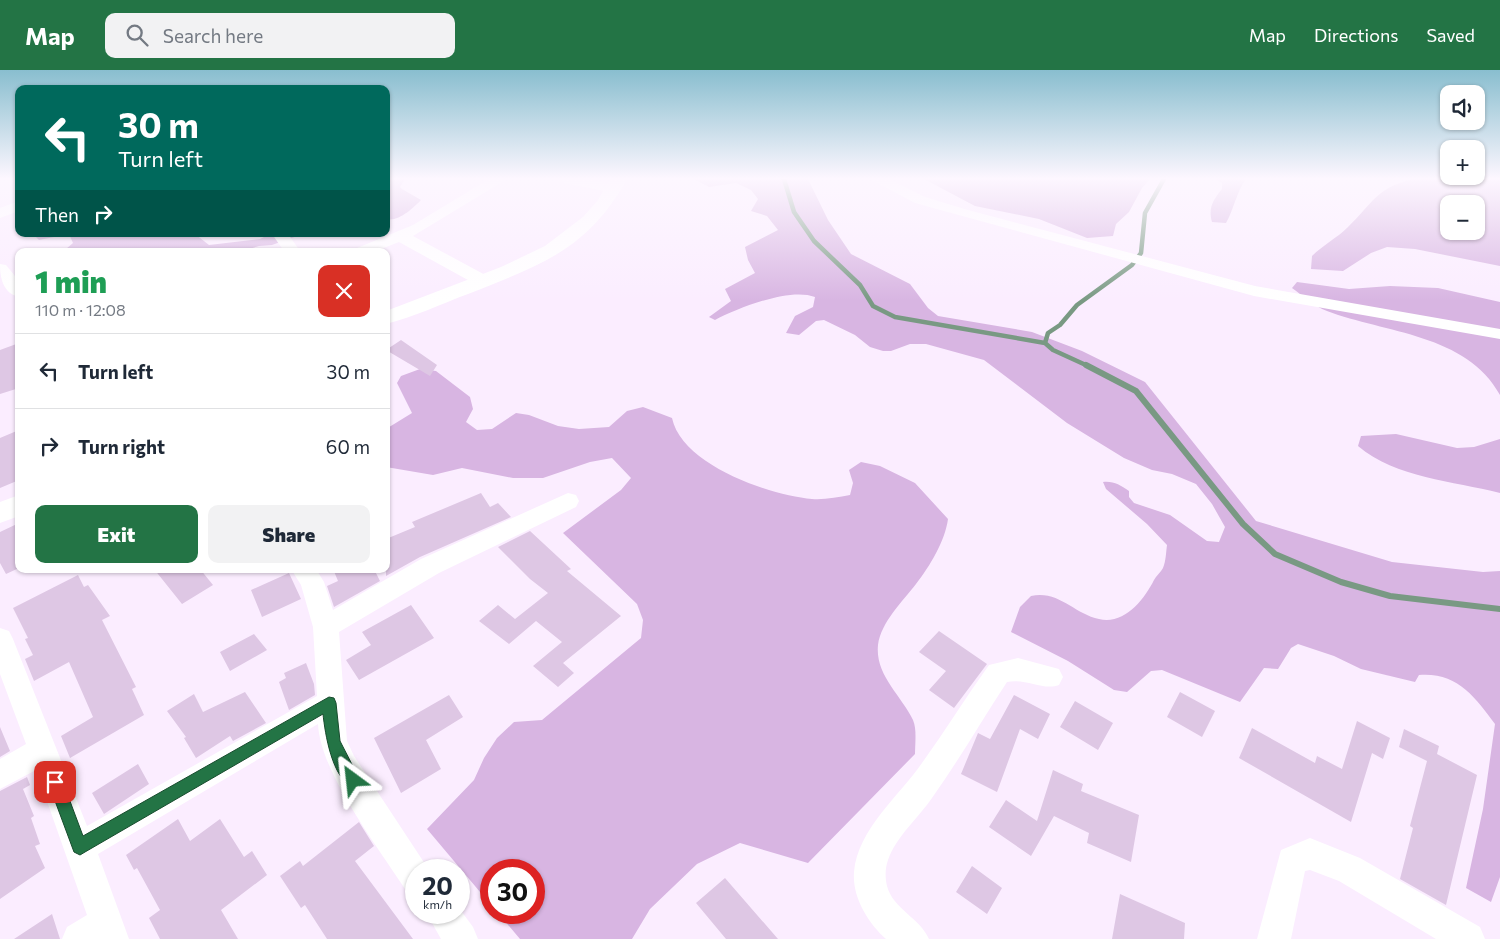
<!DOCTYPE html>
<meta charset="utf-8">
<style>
:root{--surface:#fff;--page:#f2f2f3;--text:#1f2937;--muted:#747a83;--line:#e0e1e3;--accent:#237445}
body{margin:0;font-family:Commissioner,sans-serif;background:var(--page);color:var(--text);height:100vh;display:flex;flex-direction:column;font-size:19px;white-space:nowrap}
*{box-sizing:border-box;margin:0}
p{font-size:16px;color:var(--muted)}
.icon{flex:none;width:28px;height:28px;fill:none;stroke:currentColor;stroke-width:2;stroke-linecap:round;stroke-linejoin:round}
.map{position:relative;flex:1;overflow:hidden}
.panel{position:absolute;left:15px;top:178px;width:375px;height:325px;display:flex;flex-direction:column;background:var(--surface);border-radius:10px;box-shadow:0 1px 4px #0004}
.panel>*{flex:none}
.top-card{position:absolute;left:15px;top:15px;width:375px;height:152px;border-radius:10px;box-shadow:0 1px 4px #0004;background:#00695c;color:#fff;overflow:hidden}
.fabs{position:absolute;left:1440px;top:15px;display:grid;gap:10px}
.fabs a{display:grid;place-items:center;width:45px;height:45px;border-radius:10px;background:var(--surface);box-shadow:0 1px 4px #0004;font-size:25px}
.speed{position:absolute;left:405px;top:789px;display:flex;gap:10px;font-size:25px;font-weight:700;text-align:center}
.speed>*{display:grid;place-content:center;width:65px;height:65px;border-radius:50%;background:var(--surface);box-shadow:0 1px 4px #0004;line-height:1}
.speed small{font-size:12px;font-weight:400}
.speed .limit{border:8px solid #d22;background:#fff;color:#111}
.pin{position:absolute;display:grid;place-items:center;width:42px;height:42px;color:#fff;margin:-21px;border-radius:10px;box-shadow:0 2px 8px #0006}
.me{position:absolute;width:55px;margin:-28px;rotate:330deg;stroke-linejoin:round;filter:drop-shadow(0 0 4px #0008)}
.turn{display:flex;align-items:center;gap:18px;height:105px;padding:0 20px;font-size:22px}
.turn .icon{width:65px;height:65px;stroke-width:2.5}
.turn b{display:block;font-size:35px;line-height:42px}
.then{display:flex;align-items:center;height:48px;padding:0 20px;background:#0003;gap:10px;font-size:19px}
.round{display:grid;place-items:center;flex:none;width:52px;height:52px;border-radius:10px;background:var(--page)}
.summary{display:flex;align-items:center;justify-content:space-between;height:85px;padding:0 20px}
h1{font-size:30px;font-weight:800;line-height:38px;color:#1e9e55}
.cta{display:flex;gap:10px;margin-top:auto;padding:10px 20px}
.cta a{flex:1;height:58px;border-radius:10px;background:var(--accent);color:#fff;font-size:20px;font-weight:800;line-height:58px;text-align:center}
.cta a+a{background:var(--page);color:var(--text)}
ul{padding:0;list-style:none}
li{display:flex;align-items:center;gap:15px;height:75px;padding:0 20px;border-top:1px solid var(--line)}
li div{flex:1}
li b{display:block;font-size:19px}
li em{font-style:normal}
header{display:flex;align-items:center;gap:30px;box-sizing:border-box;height:70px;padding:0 25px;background:var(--accent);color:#fff}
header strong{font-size:24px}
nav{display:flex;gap:28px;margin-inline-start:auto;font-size:18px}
.search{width:350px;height:45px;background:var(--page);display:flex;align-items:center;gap:12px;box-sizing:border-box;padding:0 18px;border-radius:10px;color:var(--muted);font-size:19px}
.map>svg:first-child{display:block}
</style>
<header>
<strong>Map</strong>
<div class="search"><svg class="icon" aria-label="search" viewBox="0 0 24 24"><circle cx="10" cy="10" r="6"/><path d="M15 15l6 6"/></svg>Search here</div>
<nav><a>Map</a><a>Directions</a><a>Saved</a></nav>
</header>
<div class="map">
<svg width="1500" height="869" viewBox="0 0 1500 869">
<rect width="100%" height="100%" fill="#fbedff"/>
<path fill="#d8b5e2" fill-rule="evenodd" d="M 405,109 L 400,117 L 402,119 L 421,130 C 413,138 399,152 386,149 L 386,109 Z
M 694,109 L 808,109 L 828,150 L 851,184 L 910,214 L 928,238 L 938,246 L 1032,262 L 1082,281 L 1145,312 L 1256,451 L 1392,492 L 1483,502 L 1500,501 L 1500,807 L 1491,832 L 1466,818 L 1483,739 L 1495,654 C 1475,627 1457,602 1419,605 L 1415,612 L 1361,599 L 1334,586 L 1298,574 L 1291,578 L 1278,599 L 1264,598 L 1240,632 L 1162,600 L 1151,601 L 1127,622 L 1114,620 L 1068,591 L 1011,562 L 1020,537 L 1031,526 C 1059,520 1074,544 1099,549 C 1124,555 1144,530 1154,510 C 1156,506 1161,502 1163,498 C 1166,491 1166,482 1167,475 L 1147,454 L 1106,419 L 1103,412 C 1114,411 1120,415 1129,421 L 1129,427 L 1134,433 L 1170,445 L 1207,471 L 1219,472 L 1225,457 L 1212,434 L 1196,414 L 1172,404 L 1152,400 L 1124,388 L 1067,353 L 984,290 L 926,274 L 910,274 L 891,281 L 883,281 L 870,277 L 855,265 L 824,250 L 816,251 L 799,265 L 786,263 L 795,246 L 813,237 L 815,227 C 790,217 738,238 715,250 L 709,247 L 731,231 L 725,219 L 755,203 L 748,190 L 745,177 L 778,160 L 767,146 L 751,141 L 758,129 L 751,120 L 736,113 L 709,117 Z
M 924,109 L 1150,109 L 1142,118 L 1129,142 L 1116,154 L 1113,166 L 1087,168 L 1039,149 L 975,136 Z
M 1215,109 L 1246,109 C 1236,123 1234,139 1226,153 L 1212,152 C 1208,138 1213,130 1222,119 L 1222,113 Z
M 1412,109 L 1500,109 L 1500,196 L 1415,179 L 1387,177 L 1371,183 L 1343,201 L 1311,199 L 1312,186 C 1323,175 1337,168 1348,157 C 1373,133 1375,119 1412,109 ZM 1449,134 L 1476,134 L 1476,161 L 1449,161 Z
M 33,164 L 195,164 L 209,175 L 260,169 L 270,164 L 303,164 L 272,175 L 259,176 L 242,181 L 73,181 L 66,179 L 73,173 L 69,164 L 39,170 Z
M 1297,212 L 1349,219 L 1390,216 L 1438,218 L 1500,232 L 1500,325 C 1467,264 1385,263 1327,241 C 1314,236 1303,226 1292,218 Z
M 420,299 L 436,301 L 470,327 L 473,339 L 466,352 L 477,360 L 492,359 L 516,343 L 529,345 L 558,356 L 579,359 L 609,357 L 627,341 L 643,337 L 672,348 C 682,395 769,425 812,429 C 824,430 838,427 850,425 L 853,413 L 849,400 L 861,392 L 880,396 L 915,413 L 948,449 C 945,471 930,496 916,514 C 903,531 881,552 878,575 C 875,605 901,625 913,650 C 917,659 915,674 915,684 L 808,793 L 740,773 L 697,794 L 650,839 L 632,869 L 520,869 L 498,843 L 534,842 L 534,800 L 491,800 L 491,835 L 427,759 L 474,710 L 484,688 L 497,668 L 514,652 L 542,650 L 641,568 L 643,550 L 637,534 L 563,463 L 621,420 L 631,408 L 612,388 L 590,392 L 543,408 L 513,408 L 462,398 L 433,405 L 386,397 L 386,359 L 412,343 L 397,313 L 401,306 Z
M 1396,364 L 1457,378 L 1474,377 L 1500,369 L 1500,423 C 1453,411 1396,408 1358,376 L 1361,366 Z"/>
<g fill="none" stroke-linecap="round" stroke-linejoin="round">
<path stroke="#799983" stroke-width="4.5" d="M 784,109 L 794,142 L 814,171 L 860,215 L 873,236 L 895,247 L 1045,273 L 1053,280 L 1088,296
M 1045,273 L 1048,263 L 1060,255 L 1077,235 L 1132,195 L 1141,183 L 1145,143 L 1164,109"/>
<path stroke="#799983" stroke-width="6" d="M 1086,295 L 1136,321 L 1243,454 L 1275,484 L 1341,512 L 1390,526 L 1500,539"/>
</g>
<path fill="#dec7e4" d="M 401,270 L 437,295 L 430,306 L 386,280 Z
M 19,273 L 19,318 L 0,324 L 0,280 Z
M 19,360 L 19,410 L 0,418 L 0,368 Z
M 481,423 L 490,437 L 498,433 L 511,447 L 420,487 L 386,506 L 386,469 L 415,457 L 412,452 Z
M 19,453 L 19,498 L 6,504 L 0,493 L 0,462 Z
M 530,461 L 571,499 L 567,501 L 621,546 L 563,593 L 574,603 L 558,617 L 533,596 L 562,572 L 536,551 L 509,574 L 479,551 L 498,535 L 515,549 L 548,523 L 530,509 L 498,477 Z
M 154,499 L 200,499 L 213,515 L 182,534 Z
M 333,499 L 374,499 L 380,511 L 334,537 L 327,516 L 338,511 Z
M 289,503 L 301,529 L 262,547 L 251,520 Z
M 78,505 L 84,517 L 88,515 L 110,546 L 102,550 L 136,617 L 132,619 L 144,645 L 70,688 L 61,666 L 93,647 L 69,592 L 34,611 L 25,589 L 33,585 L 25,569 L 28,568 L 13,538 Z
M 411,535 L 434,568 L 359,610 L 346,590 L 371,575 L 362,562 Z
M 939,561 L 987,594 L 954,638 L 929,620 L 946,601 L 919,582 Z
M 254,564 L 267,580 L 230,601 L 220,582 Z
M 306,593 L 314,614 L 315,625 L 289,640 L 279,612 L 286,608 L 284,603 Z
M 245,622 L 266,653 L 233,671 L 230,666 L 196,688 L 184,668 L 186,667 L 167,641 L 194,624 L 203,642 Z
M 1180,622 L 1215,641 L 1202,667 L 1167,647 Z
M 449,625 L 463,647 L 426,670 L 441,699 L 401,723 L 374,668 Z
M 1014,625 L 1050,644 L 1038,669 L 1020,659 L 997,722 L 961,704 L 978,663 L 990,669 Z
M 1075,631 L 1113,653 L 1098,680 L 1060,657 Z
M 1357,651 L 1390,668 L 1383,689 L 1372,683 L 1351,752 L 1239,688 L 1252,658 L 1315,693 L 1317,686 L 1342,699 Z
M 0,657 L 10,681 L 0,687 Z
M 1404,659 L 1439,676 L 1437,684 L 1477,705 L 1446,835 L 1400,809 L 1413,758 L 1410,756 L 1427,691 L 1399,677 Z
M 138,694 L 149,714 L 104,744 L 92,723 Z
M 1053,700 L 1083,714 L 1081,721 L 1139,745 L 1131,792 L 1087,773 L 1089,763 L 1054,746 L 1031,786 L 989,757 L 1006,730 L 1037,751 Z
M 27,707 L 30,715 L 23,719 L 34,746 L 31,748 L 40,774 L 35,776 L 45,798 L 0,829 L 0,721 Z
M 178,749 L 190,771 L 220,749 L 244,787 L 252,781 L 267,805 L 221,840 L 238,869 L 160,869 L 149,848 L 160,840 L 137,798 L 134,800 L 126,785 Z
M 359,752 L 374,776 L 355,791 L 413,869 L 327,869 L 305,835 L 301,838 L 280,806 L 300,791 L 303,796 Z
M 972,796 L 1002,818 L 987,844 L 956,822 Z
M 725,808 L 778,869 L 726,869 L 696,833 Z
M 1120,824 L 1185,853 L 1184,869 L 1112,869 Z
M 52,844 L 60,869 L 14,869 Z"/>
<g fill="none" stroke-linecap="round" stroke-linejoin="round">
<path fill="#fff" fill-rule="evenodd" d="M 489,109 L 507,109 L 413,166 L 489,207 L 491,211 L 489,215 L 477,215 L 399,172 L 376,181 L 355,181 L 357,178 L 413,155 Z
M 557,109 L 589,109 L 620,116 L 622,119 L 615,123 L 564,113 Z
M 870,109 L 889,109 L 925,127 L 968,140 L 1255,216 L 1500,259 L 1500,269 L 1254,226 L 915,133 Z
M 19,131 L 19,141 L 0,148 L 0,138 Z
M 272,164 L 288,164 L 300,181 L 284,181 Z
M 0,194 L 6,195 L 19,211 L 19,227 C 3,223 0,208 0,194 Z
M 568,423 L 576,425 L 579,431 L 576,437 L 439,503 L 339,562 L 347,671 L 354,686 L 427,797 L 429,800 L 416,800 L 416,824 L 405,819 C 378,777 320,702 318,654 L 98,784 L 129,869 L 62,869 L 67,857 L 87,845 L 36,700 L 0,719 L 0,689 L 26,674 L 0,604 L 0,558 L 9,561 L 13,569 L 87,756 L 317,626 L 313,557 L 301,515 L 291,499 L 316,499 L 324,512 L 333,540 L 421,489 Z
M 1018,588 L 1059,599 L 1063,607 L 1059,615 C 1043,621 1026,608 1007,612 C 982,650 959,690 932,728 C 919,747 896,767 888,790 C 885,798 885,808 887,816 C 893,839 920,848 929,869 L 886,869 C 868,853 852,827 854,802 C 858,759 899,726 922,693 C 945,661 966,627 989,595 Z
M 1310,768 L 1360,788 L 1480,857 L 1485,869 L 1436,869 L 1339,811 L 1310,800 L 1305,801 L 1291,869 L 1257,869 L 1281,780 Z
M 459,838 L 473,857 L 478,869 L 441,869 L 426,842 L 459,842 Z"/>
<path fill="#fff" fill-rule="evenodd" d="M 610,109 L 627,109 C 587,181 540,195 468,224 C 441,234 414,247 386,254 L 386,241 L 501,197 L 545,176 L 583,147 L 598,130 Z
M 19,425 L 19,446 L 0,453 L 0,432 Z"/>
</g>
<linearGradient id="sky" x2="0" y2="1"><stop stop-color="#89becf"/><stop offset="0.47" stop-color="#fdf7ff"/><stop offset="1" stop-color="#fdf7ff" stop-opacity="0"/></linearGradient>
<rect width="1500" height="231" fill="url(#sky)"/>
<path fill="#237445" stroke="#174b2d" d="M 329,627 L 334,628 L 336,633 L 340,671 L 360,710 L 358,715 L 353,717 C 332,709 325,663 323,644 L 85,782 L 80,785 L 74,782 L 48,712 L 50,707 L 55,705 L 61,707 L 83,766 Z"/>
</svg>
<div class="fabs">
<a><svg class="icon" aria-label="sound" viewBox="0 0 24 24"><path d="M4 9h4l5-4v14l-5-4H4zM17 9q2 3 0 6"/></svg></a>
<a>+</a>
<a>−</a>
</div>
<div class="speed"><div>20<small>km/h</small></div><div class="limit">30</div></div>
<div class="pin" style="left:55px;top:712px;background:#d93025"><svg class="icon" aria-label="arrive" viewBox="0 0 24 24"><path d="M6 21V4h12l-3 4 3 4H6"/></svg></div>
<svg class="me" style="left:353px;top:710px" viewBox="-20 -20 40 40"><path d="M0-17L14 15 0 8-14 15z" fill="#237445" stroke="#fff" stroke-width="4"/></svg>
<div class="top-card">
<div class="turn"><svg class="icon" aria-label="left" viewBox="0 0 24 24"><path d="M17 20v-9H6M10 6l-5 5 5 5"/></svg><div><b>30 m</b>Turn left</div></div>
<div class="then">Then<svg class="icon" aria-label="right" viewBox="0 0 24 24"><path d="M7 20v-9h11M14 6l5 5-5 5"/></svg></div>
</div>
<section class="panel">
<div class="summary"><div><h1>1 min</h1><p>110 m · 12:08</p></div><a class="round" style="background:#d93025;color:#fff"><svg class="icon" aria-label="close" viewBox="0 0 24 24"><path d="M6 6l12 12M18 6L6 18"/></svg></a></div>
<ul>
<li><svg class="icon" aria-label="left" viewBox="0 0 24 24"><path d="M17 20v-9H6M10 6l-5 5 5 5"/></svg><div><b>Turn left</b></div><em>30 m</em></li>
<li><svg class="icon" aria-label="right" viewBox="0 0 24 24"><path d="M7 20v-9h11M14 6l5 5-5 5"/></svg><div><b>Turn right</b></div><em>60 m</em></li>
</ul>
<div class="cta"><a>Exit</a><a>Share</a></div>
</section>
</div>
